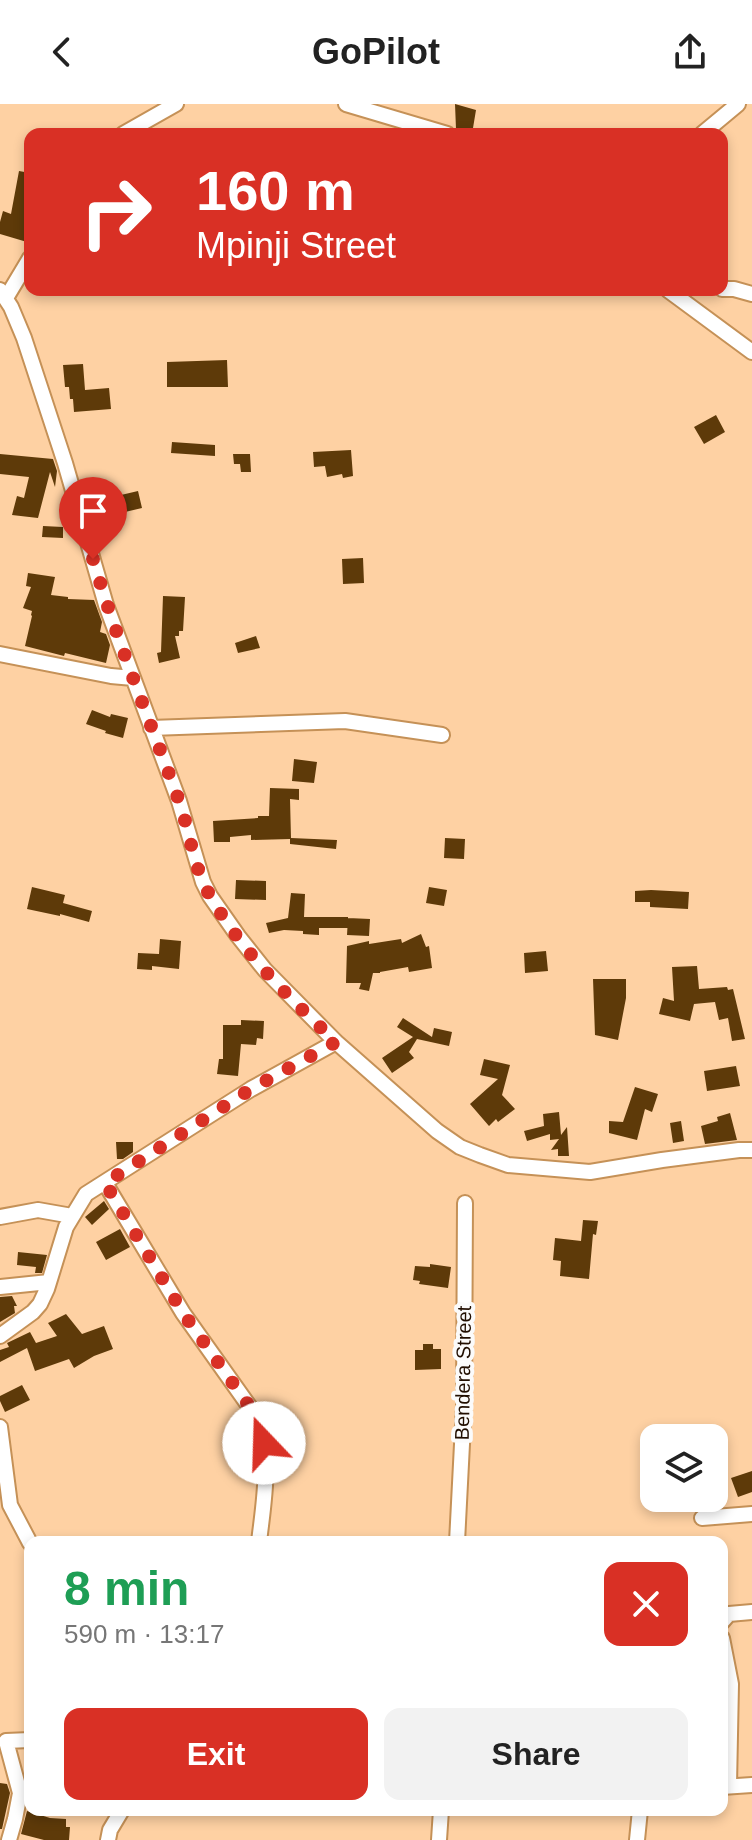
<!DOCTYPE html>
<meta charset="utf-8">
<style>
:root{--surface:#fff;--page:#f2f2f2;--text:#222;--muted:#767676;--accent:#d93025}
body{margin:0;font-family:Helvetica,sans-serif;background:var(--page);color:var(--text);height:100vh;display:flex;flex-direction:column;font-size:30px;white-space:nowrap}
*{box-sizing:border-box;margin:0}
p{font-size:26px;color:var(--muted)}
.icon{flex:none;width:44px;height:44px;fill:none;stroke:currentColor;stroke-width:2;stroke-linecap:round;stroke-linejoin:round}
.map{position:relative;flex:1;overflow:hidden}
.panel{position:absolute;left:24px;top:1432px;width:704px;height:280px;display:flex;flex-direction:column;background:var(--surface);border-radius:16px;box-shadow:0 4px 12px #0003}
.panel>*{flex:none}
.banner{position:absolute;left:24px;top:24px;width:704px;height:168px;border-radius:16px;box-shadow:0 4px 12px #0003;background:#d93025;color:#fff;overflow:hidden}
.controls{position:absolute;left:640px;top:1320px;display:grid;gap:16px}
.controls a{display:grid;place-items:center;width:88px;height:88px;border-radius:16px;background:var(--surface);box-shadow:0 4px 12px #0003;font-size:40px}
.pin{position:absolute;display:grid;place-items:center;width:68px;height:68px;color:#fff;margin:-82px -34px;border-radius:50% 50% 50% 0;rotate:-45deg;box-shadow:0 0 8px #0007}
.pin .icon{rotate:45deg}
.me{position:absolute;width:88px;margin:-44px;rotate:339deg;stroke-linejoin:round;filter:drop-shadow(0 0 6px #0008)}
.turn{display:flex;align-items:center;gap:28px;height:168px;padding:0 40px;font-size:36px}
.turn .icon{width:104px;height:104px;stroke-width:2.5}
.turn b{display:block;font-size:56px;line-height:68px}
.round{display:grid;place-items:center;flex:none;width:84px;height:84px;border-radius:16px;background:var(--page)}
.headline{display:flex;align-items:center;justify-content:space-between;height:136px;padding:0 40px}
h1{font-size:48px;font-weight:800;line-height:60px;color:#1e9e55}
.action{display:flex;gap:16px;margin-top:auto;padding:16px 40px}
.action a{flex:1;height:92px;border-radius:16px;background:var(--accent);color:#fff;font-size:32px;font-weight:800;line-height:92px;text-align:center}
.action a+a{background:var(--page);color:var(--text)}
header{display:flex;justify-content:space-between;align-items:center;height:104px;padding:0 40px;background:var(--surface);font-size:36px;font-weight:800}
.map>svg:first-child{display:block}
</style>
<header><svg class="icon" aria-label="back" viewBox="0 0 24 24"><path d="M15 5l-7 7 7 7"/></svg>GoPilot<svg class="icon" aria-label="share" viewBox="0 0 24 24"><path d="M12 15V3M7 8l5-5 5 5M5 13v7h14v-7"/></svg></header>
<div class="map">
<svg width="752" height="1736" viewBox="0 0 752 1736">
<rect width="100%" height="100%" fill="#fed1a3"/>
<path fill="#5e3a09" d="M 455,0 L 476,6 L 472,30 L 456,25 Z
M 19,67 L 30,69 L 30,129 L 27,138 L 0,130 L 0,118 L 3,107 L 11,110 Z
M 227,256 L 228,283 L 167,283 L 167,258 Z
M 83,260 L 85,286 L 109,284 L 111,305 L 74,308 L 73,295 L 70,295 L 69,283 L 65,283 L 63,261 Z
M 716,311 L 725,328 L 704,340 L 694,323 Z
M 172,338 L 215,341 L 215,352 L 171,349 Z
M 351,346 L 353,372 L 343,374 L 342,370 L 327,373 L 325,362 L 314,363 L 313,348 Z
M 0,350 L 53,355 L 57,367 L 55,383 L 50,368 L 38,414 L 12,411 L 17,392 L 24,394 L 29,373 L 0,370 Z
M 233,350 L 250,350 L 251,368 L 241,368 L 240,360 L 234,360 Z
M 138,387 L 142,404 L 125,408 L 121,391 Z
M 43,422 L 63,423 L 63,434 L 42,433 Z
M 363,454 L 364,479 L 343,480 L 342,455 Z
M 28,469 L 55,473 L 51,491 L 68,493 L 68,495 L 94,496 L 102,518 L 100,528 L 106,530 L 110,541 L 106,559 L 65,549 L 64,552 L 25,542 L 32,512 L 31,511 L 32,507 L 23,504 L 31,483 L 26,482 Z
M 163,492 L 185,493 L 183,527 L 179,527 L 179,532 L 175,532 L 180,554 L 159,559 L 157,549 L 161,548 Z
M 256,532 L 260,544 L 238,549 L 235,539 Z
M 92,606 L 110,613 L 111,610 L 128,614 L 123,634 L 105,629 L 106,627 L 86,620 Z
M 294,655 L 317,658 L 314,679 L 292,677 Z
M 270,684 L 299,685 L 299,696 L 290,695 L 291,734 L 337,736 L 336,745 L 290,740 L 290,735 L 251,736 L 251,731 L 230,733 L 230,738 L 214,738 L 213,717 L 258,714 L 258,712 L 269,712 Z
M 445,734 L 465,735 L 464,755 L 444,754 Z
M 236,776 L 266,777 L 266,796 L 235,795 Z
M 32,783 L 65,791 L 63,799 L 92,807 L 89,818 L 60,810 L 60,812 L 27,805 Z
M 429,783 L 447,786 L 444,802 L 426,799 Z
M 651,786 L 689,788 L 688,805 L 650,803 L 650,798 L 635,798 L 635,787 Z
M 291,789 L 305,790 L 304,813 L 348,813 L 348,824 L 319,824 L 319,831 L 303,830 L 303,827 L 284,826 L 269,829 L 266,819 L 288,814 Z
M 348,814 L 370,815 L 369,832 L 347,831 Z
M 421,830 L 426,843 L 429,842 L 432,864 L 409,868 L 408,863 L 380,868 L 380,869 L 373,869 L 369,887 L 359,885 L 361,879 L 346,879 L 347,842 L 369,837 L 369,840 L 401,835 L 402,839 Z
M 160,835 L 181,837 L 179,865 L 152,862 L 152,866 L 137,865 L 138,849 L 159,850 Z
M 546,847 L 548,867 L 525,869 L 524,849 Z
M 697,862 L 699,885 L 727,883 L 728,886 L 733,885 L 745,935 L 732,937 L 728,914 L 719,916 L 715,898 L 694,900 L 690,917 L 659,910 L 663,894 L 674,897 L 672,863 Z
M 593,875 L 626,875 L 626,894 L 618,936 L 595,931 Z
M 403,914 L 432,933 L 434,924 L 452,928 L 449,942 L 417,935 L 409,948 L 414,954 L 392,969 L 382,954 L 413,933 L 397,923 Z
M 241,916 L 264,917 L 263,935 L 257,934 L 256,941 L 241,940 L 238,972 L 217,970 L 219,955 L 223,955 L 223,921 L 241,921 Z
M 484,955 L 510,961 L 502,991 L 515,1005 L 498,1018 L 496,1015 L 489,1022 L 470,1000 L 498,975 L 480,971 Z
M 736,962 L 740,982 L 707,987 L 704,967 Z
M 635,983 L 658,990 L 652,1008 L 645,1005 L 637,1036 L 609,1029 L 609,1017 L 623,1018 Z
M 559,1008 L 561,1031 L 567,1023 L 569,1052 L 558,1052 L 558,1045 L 551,1046 L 559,1035 L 550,1036 L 550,1030 L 527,1037 L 524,1027 L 544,1022 L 543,1010 Z
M 730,1009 L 737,1036 L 705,1040 L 701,1022 L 718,1017 L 717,1013 Z
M 681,1017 L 684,1037 L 673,1039 L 670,1019 Z
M 116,1038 L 133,1038 L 133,1048 L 123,1055 L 117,1055 Z
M 104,1097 L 109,1105 L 92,1121 L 85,1113 Z
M 583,1116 L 598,1117 L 596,1131 L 593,1130 L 589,1175 L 560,1172 L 561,1157 L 553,1156 L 555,1134 L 581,1137 Z
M 120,1125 L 130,1143 L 106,1156 L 96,1138 Z
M 18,1148 L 47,1151 L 42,1169 L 35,1169 L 36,1163 L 17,1161 Z
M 430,1160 L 451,1163 L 448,1184 L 419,1180 L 420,1177 L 413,1176 L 415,1162 L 430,1163 Z
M 12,1192 L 17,1202 L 14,1202 L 15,1209 L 0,1218 L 0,1193 Z
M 66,1210 L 82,1230 L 104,1222 L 113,1245 L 94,1252 L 74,1264 L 69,1255 L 35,1267 L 27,1244 L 0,1258 L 0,1246 L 9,1243 L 7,1239 L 30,1228 L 36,1239 L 57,1232 L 48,1219 Z
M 423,1240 L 433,1240 L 433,1245 L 441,1245 L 441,1265 L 415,1266 L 415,1246 L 423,1246 Z
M 22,1281 L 30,1296 L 5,1308 L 0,1297 L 0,1292 Z
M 752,1367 L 752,1388 L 738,1393 L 731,1374 Z
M 0,1679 L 7,1680 L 10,1689 L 2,1725 L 0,1725 Z
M 27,1707 L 50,1714 L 66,1715 L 66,1723 L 70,1723 L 69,1736 L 44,1736 L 21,1730 Z"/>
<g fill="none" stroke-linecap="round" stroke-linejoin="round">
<defs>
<path id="minor" d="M 346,0 L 447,30
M 123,30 L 176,0
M 702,30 L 738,0
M 722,185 L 734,185 L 752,190
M 0,186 L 11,203 L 24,234 L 65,359 L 106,501 L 179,697 L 203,778 L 210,792 L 238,832 L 265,866 L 336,938 L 437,1027 L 460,1043 L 480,1051 L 508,1061 L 590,1068 L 662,1056 L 739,1046 L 752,1046
M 668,186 L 752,248
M 6,194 L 30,154
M 0,550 L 111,572 L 133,574
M 151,624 L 345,617 L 442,631
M 105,1079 L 183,1209 L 254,1309 C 273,1351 264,1394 259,1438
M 0,1113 L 38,1106 L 72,1112
M 0,1183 L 49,1178
M 0,1232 L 33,1208 L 40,1200 L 47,1185 L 66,1123 L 86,1090 L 251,985 L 336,938
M 0,1323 L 10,1401 L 30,1439
M 702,1414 L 752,1410
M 457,1438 L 464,1301 L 465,1099
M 722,1518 L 729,1510 L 752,1508
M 722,1534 L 731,1580 L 729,1682
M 722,1683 L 752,1681
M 9,1736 L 15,1715 L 20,1689 L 6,1637 L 30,1636
M 108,1736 L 110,1726 L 122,1706
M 439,1736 L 441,1706
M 637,1736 L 640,1706"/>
</defs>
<use href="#minor" stroke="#c59157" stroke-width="18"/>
<use href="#minor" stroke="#fff" stroke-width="14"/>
</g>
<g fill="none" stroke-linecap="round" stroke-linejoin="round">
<path stroke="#d93025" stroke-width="14" stroke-dasharray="0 25.2" d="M 93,455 C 117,537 150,617 179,697 C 190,728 193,762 209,790 C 241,847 289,894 336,938 L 251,985 L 105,1079 L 183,1209 L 254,1309 L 261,1324 L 264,1339"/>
</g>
<g text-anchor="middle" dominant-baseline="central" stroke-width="8" stroke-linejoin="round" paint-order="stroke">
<g font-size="20" fill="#210e00" stroke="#fbfbfb">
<text transform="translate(463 1269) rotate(-89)">Bendera Street</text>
</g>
</g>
</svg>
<div class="controls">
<a><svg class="icon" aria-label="layers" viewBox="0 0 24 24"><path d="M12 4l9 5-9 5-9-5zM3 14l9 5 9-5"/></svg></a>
</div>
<div class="pin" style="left:93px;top:455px;background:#d93025"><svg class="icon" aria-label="arrive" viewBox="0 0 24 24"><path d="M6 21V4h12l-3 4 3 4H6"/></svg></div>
<svg class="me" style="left:264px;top:1339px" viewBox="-20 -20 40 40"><circle r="19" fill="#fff"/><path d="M0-13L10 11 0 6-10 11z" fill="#d93025"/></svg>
<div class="banner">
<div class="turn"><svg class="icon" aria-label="right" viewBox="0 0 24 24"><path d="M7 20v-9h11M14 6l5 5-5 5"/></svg><div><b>160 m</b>Mpinji Street</div></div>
</div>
<section class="panel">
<div class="headline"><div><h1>8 min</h1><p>590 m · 13:17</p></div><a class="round" style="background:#d93025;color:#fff"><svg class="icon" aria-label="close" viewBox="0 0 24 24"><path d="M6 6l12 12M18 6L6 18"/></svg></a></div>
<div class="action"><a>Exit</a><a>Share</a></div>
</section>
</div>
